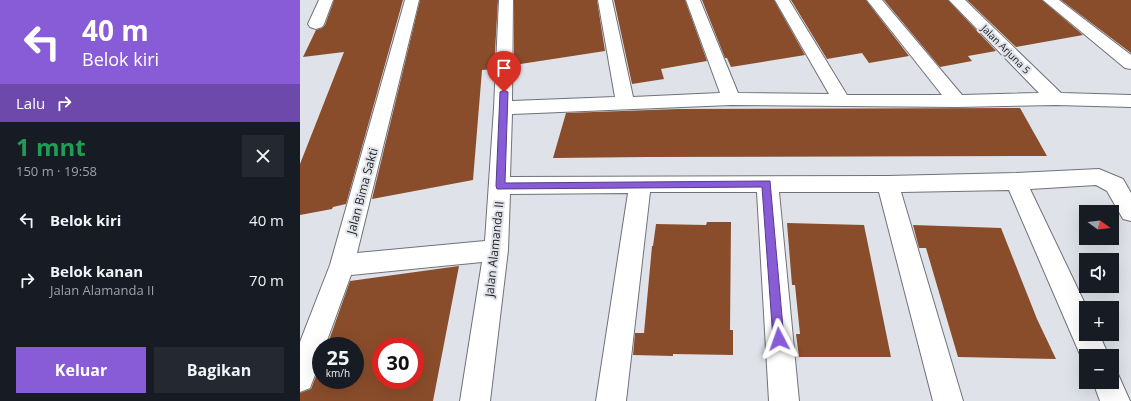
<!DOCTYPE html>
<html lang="id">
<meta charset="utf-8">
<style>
:root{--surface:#171b24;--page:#242831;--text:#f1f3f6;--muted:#9ea1a6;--accent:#875cd6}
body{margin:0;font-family:"Open Sans",sans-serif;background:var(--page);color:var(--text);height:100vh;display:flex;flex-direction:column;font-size:15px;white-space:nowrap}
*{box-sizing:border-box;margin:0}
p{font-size:13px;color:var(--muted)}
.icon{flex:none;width:22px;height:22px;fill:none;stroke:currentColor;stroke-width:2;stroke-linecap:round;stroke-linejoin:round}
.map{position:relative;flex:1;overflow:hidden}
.drawer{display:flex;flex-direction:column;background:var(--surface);width:300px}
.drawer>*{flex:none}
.guide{background:#875cd6;color:#fff;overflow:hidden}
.needle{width:26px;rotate:105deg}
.tools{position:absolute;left:779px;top:205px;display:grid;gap:8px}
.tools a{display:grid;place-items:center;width:40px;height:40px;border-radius:0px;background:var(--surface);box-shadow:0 4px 16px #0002;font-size:20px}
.speed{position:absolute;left:12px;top:337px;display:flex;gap:8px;font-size:20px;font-weight:700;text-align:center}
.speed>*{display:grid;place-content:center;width:52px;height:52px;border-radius:50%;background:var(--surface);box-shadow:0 4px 16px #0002;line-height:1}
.speed small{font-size:10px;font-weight:400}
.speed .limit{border:6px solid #d22;background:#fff;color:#111}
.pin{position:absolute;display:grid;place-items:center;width:34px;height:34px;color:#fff;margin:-41px -17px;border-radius:50% 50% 50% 0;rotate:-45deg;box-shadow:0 0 4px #0007}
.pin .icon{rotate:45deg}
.me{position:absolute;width:44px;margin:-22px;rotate:356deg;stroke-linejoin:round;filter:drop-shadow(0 0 3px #0008)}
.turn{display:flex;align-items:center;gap:14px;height:84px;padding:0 16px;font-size:18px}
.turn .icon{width:52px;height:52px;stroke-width:2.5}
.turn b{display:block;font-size:28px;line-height:34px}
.then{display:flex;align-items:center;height:38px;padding:0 16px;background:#0003;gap:8px;font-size:15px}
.round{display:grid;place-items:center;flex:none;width:42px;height:42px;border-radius:0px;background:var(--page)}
.summary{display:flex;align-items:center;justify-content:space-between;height:68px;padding:0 16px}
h1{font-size:24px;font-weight:700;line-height:30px;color:#1e9e55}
.primary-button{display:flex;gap:8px;margin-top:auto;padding:8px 16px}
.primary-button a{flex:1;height:46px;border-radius:0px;background:var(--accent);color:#fff;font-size:16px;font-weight:700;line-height:46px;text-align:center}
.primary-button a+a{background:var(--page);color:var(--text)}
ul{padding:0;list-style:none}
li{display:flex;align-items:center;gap:12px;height:60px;padding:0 16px}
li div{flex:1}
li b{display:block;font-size:15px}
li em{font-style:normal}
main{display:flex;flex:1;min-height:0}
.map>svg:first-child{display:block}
</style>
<main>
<section class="drawer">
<div class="guide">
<div class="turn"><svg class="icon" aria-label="left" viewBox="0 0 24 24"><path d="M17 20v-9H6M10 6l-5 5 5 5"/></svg><div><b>40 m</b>Belok kiri</div></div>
<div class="then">Lalu<svg class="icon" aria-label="right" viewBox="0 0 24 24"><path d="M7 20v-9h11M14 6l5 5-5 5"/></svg></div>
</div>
<div class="summary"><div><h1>1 mnt</h1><p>150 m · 19:58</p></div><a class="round"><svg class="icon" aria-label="close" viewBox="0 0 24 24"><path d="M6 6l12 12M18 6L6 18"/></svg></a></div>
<ul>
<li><svg class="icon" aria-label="left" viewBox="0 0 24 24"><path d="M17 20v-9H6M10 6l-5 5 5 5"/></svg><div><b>Belok kiri</b></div><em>40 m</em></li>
<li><svg class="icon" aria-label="right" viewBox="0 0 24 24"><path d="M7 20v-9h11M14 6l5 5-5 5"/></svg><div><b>Belok kanan</b><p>Jalan Alamanda II</p></div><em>70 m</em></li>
</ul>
<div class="primary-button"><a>Keluar</a><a>Bagikan</a></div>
</section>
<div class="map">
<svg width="831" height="401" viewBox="0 0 831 401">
<rect width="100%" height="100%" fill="#dfe2e9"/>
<path fill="#8a4d2b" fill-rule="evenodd" d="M 34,0 L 103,0 L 46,204 L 33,207 L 32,209 L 0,215 L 0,164 L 44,52 L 3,57 L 16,30 L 22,28 L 25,25 Z
M 120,0 L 198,0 L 194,69 L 182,70 L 173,180 L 72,199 Z
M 214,0 L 297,0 L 305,51 L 214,65 Z
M 314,0 L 385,0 L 407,61 L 361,69 L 364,79 L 332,84 Z
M 402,0 L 474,0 L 505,55 L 431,67 L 427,58 L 425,58 Z
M 491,0 L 566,0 L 609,56 L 569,63 L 562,53 L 527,59 Z
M 584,0 L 648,0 L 696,51 L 668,56 L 672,61 L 640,67 Z
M 667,0 L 742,0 L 783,35 L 716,47 Z
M 761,0 L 831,0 L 831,53 Z
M 720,108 L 747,156 L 348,157 L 253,158 L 266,113 L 378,109 Z
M 407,222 L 431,222 L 430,330 L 433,330 L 433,355 L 373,354 L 373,356 L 333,355 L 335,333 L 344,333 L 352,246 L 353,246 L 356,224 L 406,225 Z
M 487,223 L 564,225 L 591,357 L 499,357 L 496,334 L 500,334 L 495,285 L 492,285 Z
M 613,225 L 701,228 L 737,319 L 756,359 L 658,357 L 626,248 L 619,248 Z
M 159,266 L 133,401 L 0,401 L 0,393 L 11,389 L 21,363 L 21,380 L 55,380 L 55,346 L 27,346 L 50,281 ZM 81,346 L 115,346 L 115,380 L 81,380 Z"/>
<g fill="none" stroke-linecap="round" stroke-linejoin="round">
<defs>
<path id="minor" d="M 19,0 L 33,0 L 24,24 L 22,27 L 16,29 L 10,27 L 8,24 Z
M 105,0 L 119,0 L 57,253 L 185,241 L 194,108 L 199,0 L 213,0 L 212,101 L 315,97 L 298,0 L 312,0 L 333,97 L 420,93 L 386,0 L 400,0 L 438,93 L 529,94 L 475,0 L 489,0 L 547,95 L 642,95 L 567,0 L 582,0 L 662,95 L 739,93 L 649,0 L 665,0 L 761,93 L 831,95 L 831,107 L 756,105 L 657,107 L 431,105 L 212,114 L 210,177 L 588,176 L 716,173 L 799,169 L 823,179 L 831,193 L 831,221 L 823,219 L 807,191 L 796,185 L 730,189 L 787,308 L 786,334 L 799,334 L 809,356 L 786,356 L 785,366 L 709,190 L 601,192 L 663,401 L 633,401 L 579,192 L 479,192 L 499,401 L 469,401 L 457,192 L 350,192 L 326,401 L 296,401 L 328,193 L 210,194 L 208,250 L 190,401 L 160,401 L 182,262 L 51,275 L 25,346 L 21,346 L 21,359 L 10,388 L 0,392 L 0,342 L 30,265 Z
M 743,0 L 759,0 L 831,55 L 831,69 L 825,68 Z
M 812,370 L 817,372 L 830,401 L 800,401 L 793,382 L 812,382 Z"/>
</defs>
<use href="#minor" stroke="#707279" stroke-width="2"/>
<use href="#minor" fill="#fff" fill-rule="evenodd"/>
</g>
<path fill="#875cd6" stroke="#583c8b" d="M 204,90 L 208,92 L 205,183 L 470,181 L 484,339 L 483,343 L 479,344 L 475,343 L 473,339 L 462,187 L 197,189 L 196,186 L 200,92 Z"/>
<g text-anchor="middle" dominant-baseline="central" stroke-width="4" stroke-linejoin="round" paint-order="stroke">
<g font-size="10" fill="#1d1e20" stroke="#dfe2e9">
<text transform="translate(706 49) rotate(45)">Jalan Arjuna 5</text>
</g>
<g font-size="12" fill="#1d1e20" stroke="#dfe2e9">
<text transform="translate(62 191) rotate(-75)">Jalan Bima Sakti</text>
<text transform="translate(194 249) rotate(-84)">Jalan Alamanda II</text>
</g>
</g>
</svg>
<div class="tools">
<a><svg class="needle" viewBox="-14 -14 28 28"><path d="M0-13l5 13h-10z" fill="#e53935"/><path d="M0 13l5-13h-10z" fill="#9ea1a6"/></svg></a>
<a><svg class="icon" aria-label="sound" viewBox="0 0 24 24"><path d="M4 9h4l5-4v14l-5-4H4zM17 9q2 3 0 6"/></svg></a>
<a>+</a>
<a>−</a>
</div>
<div class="speed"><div>25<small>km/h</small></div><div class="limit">30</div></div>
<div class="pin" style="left:204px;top:92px;background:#d93025"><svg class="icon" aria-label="arrive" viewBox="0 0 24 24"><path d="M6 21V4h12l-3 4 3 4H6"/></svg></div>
<svg class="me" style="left:479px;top:339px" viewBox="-20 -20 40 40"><path d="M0-17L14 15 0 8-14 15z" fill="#875cd6" stroke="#fff" stroke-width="4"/></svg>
</div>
</main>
